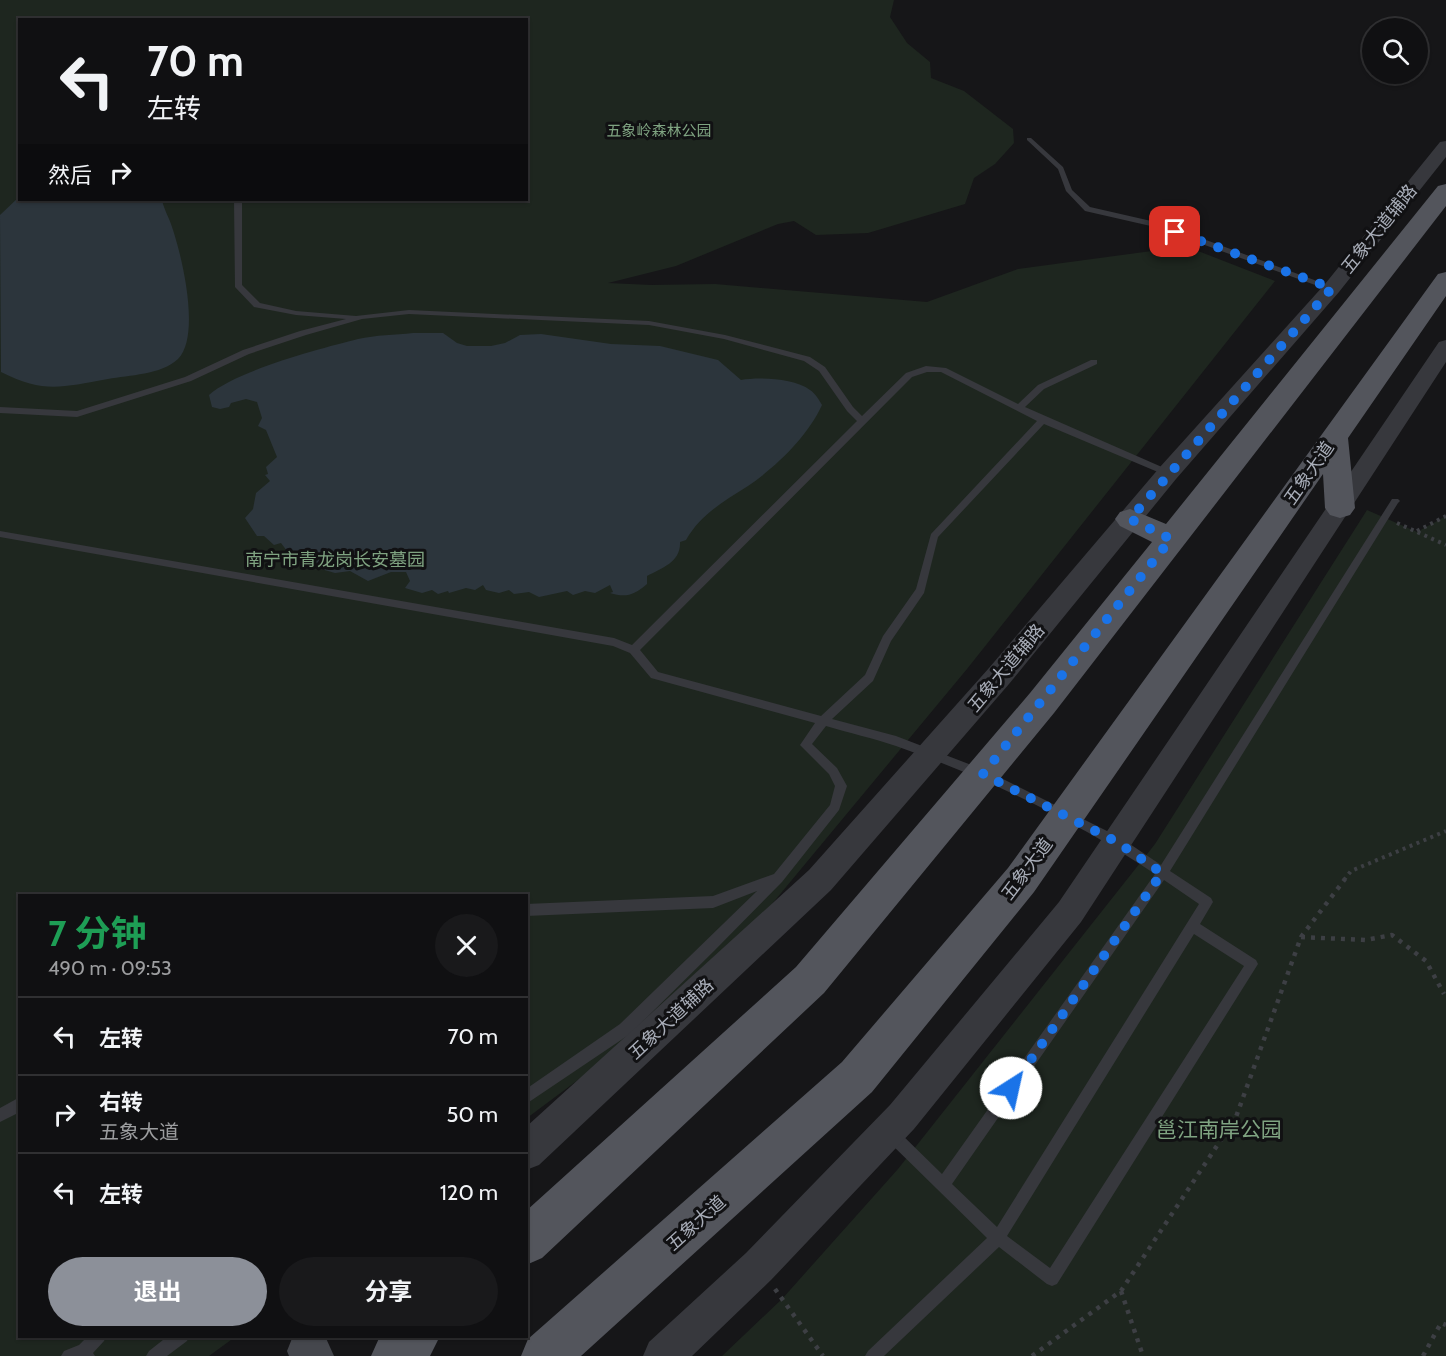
<!DOCTYPE html>
<html lang="zh">
<meta charset="utf-8">
<style>
:root{--surface:#101012;--page:#19191b;--text:#f1f3f6;--muted:#9c9d9f;--line:#303032;--accent:#8c9099}
body{margin:0;font-family:Cabin,"Noto Sans SC",sans-serif;background:var(--page);color:var(--text);height:100vh;display:flex;flex-direction:column;font-size:22px;white-space:nowrap}
*{box-sizing:border-box;margin:0}
p{font-size:20px;color:var(--muted)}
.icon{flex:none;width:33px;height:33px;fill:none;stroke:currentColor;stroke-width:2;stroke-linecap:round;stroke-linejoin:round}
.map{position:relative;flex:1;overflow:hidden}
.side{position:absolute;left:18px;top:894px;width:510px;height:444px;display:flex;flex-direction:column;background:var(--surface);border-radius:0px;box-shadow:0 2px 4px #0004,0 0 0 2px var(--line)}
.side>*{flex:none}
.guide{position:absolute;left:18px;top:18px;width:510px;height:183px;border-radius:0px;box-shadow:0 2px 4px #0004,0 0 0 2px var(--line);background:#101012;color:var(--text);overflow:hidden}
.controls{position:absolute;left:1362px;top:18px;display:grid;gap:12px}
.controls a{display:grid;place-items:center;width:66px;height:66px;border-radius:50%;background:var(--surface);box-shadow:0 2px 4px #0004,0 0 0 2px var(--line);font-size:30px}
.pin{position:absolute;display:grid;place-items:center;width:51px;height:51px;color:#fff;margin:-26px;border-radius:12px;box-shadow:0 3px 9px #0006}
.me{position:absolute;width:66px;margin:-33px;rotate:35deg;stroke-linejoin:round;filter:drop-shadow(0 0 4px #0008)}
.turn{display:flex;align-items:center;gap:21px;height:126px;padding:0 30px;font-size:27px}
.turn .icon{width:78px;height:78px;stroke-width:2.5}
.turn b{display:block;font-size:42px;line-height:51px}
.then{display:flex;align-items:center;height:57px;padding:0 30px;background:#0003;gap:12px;font-size:22px}
.round{display:grid;place-items:center;flex:none;width:63px;height:63px;border-radius:32px;background:var(--page)}
.summary{display:flex;align-items:center;justify-content:space-between;height:102px;padding:0 30px}
h1{font-size:36px;font-weight:700;line-height:45px;color:#1e9e55}
.action{display:flex;gap:12px;margin-top:auto;padding:12px 30px}
.action a{flex:1;height:69px;border-radius:36px;background:var(--accent);color:#fff;font-size:24px;font-weight:700;line-height:69px;text-align:center}
.action a+a{background:var(--page);color:var(--text)}
ul{padding:0;list-style:none}
li{display:flex;align-items:center;gap:18px;height:78px;padding:0 30px;border-top:2px solid var(--line)}
li div{flex:1}
li b{display:block;font-size:22px}
li em{font-style:normal}
.map>svg:first-child{display:block}
</style>
<div class="map">
<svg width="1446" height="1356" viewBox="0 0 1446 1356">
<rect width="100%" height="100%" fill="#161618"/>
<path fill="#1e261f" fill-rule="evenodd" d="M 0,0 L 894,0 L 890,17 L 907,43 L 930,62 L 931,78 L 964,91 L 1013,129 L 1014,143 L 995,164 L 974,178 L 965,204 L 868,233 L 816,235 L 794,221 L 778,224 L 676,266 L 608,283 L 651,285 L 715,284 L 927,302 L 1018,269 L 1174,248 L 1193,249 L 1275,281 L 967,669 L 747,934 L 606,1059 L 527,1118 L 526,896 L 20,896 L 20,1336 L 235,1337 L 209,1356 L 0,1356 ZM 20,20 L 526,20 L 526,200 L 20,200 Z
M 1367,510 L 1417,532 L 1446,516 L 1446,1356 L 722,1356 L 782,1299 L 898,1169 L 1155,844 Z"/>
<path fill="#2c353c" d="M 19,197 L 20,200 L 162,200 C 164,210 170,219 173,230 C 182,257 201,336 178,359 C 161,375 129,375 108,379 C 61,387 45,394 1,372 L 0,215 Z
M 413,333 L 443,333 L 457,343 L 467,346 L 491,346 L 505,343 L 520,335 L 541,334 L 611,344 L 660,346 L 718,360 L 741,380 C 759,377 794,378 810,390 C 815,393 819,400 822,405 C 808,436 776,467 748,486 C 723,502 701,514 686,540 L 680,542 C 681,562 662,568 647,576 L 647,584 C 634,595 626,598 610,593 L 613,592 L 610,585 L 595,593 L 585,591 L 573,595 L 567,591 L 539,597 L 529,592 L 514,594 L 509,590 L 499,593 L 486,590 L 483,585 L 475,590 L 466,588 L 449,593 L 448,591 L 438,594 L 432,590 L 422,593 L 405,588 L 410,581 L 406,572 L 391,572 L 368,581 L 350,571 L 335,573 L 314,567 L 313,562 L 301,561 L 299,552 L 287,551 L 281,543 L 274,545 L 264,536 L 257,536 L 245,518 L 253,509 L 256,493 L 270,481 L 265,475 L 268,474 L 266,467 L 277,457 L 266,430 L 258,426 L 262,418 L 257,402 L 246,399 L 231,403 L 229,407 L 220,409 L 212,407 L 209,395 C 235,371 322,348 358,339 C 376,335 395,335 413,333 Z"/>
<g fill="none" stroke-linecap="round" stroke-linejoin="round">
<path stroke="#3d3f44" stroke-width="4" stroke-dasharray="3 4.5" stroke-linecap="butt" d="M 1397,523 L 1446,545
M 1417,531 L 1446,516
M 1344,880 L 1351,871 L 1446,831"/>
<path stroke="#3d3f44" stroke-width="4.5" stroke-dasharray="4 6" stroke-linecap="butt" d="M 1301,937 L 1365,940 L 1392,935 L 1426,961 L 1444,994
M 775,1289 L 823,1356
M 1121,1291 L 1143,1356
M 1032,1356 L 1121,1291 L 1236,1117 L 1301,937 L 1345,879
M 1423,1356 L 1441,1323 L 1446,1325"/>
<path fill="#37383d" fill-rule="evenodd" d="M 1027,138 L 1031,138 L 1063,167 L 1072,190 L 1090,207 L 1160,223 L 1336,288 L 1329,290 L 1155,227 L 1085,211 L 1066,191 L 1058,169 L 1027,140 Z
M 234,200 L 242,200 L 242,285 L 260,303 L 296,311 L 356,316 L 409,310 L 649,321 L 725,335 L 810,357 L 825,367 L 853,407 L 862,416 L 906,373 L 926,366 L 946,368 L 1018,404 L 1038,385 L 1091,360 L 1097,360 L 1097,364 L 1044,389 L 1025,407 L 1171,471 L 1173,473 L 1171,475 L 1165,475 L 1044,424 L 938,537 L 924,593 L 891,641 L 873,681 L 832,719 L 896,736 L 987,771 L 1121,838 L 1161,865 L 1392,499 L 1398,499 L 1400,501 L 1398,503 L 1170,871 L 1211,898 L 1213,902 L 1200,924 L 1256,960 L 1258,964 L 1057,1284 L 1052,1286 L 1047,1284 L 999,1247 L 884,1356 L 865,1356 L 868,1351 L 987,1238 L 886,1139 L 884,1134 L 886,1129 L 891,1127 L 896,1129 L 942,1174 L 1155,874 C 1077,821 985,777 896,746 C 873,738 849,733 826,726 L 812,744 L 837,768 L 847,786 L 839,810 L 782,882 L 714,951 L 630,1034 L 526,1104 L 526,1089 L 620,1024 L 757,891 L 713,908 L 526,916 L 526,904 L 713,896 L 774,874 L 830,805 L 835,786 L 829,774 L 800,745 L 815,723 L 651,678 L 630,653 L 613,646 L 0,537 L 0,531 L 614,638 L 632,645 L 857,421 L 847,411 L 819,371 L 804,361 L 724,339 L 649,325 L 409,314 L 362,319 L 306,335 L 249,354 L 191,381 L 77,417 L 0,413 L 0,407 L 77,411 L 185,377 L 243,350 L 300,331 L 346,319 L 296,315 L 254,307 L 235,287 ZM 927,372 L 941,372 L 1037,421 L 931,534 L 916,589 L 883,636 L 865,675 L 821,716 L 658,672 L 640,650 L 912,377 ZM 1164,880 L 1199,904 L 997,1227 L 952,1184 ZM 1194,934 L 1244,966 L 1050,1268 L 1007,1236 Z
M 20,1097 L 20,1112 L 0,1122 L 0,1108 Z
M 88,1336 L 106,1336 L 104,1341 L 93,1353 L 95,1356 L 61,1356 L 64,1351 L 79,1345 Z
M 168,1336 L 189,1336 L 187,1341 L 167,1356 L 146,1356 L 149,1351 Z"/>
<path fill="#37383d" fill-rule="evenodd" d="M 1446,141 L 1446,157 L 1339,292 L 1176,479 L 1009,684 L 831,890 L 539,1165 L 526,1170 L 526,1127 L 809,870 L 989,668 L 1160,467 L 1325,284 L 1440,142 Z
M 1446,340 L 1446,362 L 1081,922 L 914,1129 L 772,1279 L 692,1356 L 643,1356 L 649,1342 L 746,1253 L 890,1105 L 1059,902 L 1439,342 Z"/>
<path fill="#45474d" fill-rule="evenodd" d="M 293,1336 L 325,1336 L 334,1356 L 289,1356 L 287,1351 Z"/>
<path fill="#53555c" fill-rule="evenodd" d="M 1446,184 L 1446,206 L 1054,713 L 824,993 L 542,1258 L 526,1265 L 526,1211 L 796,967 L 1030,693 L 1152,542 L 1120,526 L 1115,519 L 1120,512 L 1130,509 L 1166,524 L 1438,186 Z
M 1446,272 L 1446,296 L 1348,438 L 1355,508 L 1350,515 L 1340,518 L 1330,515 L 1325,508 L 1323,474 L 1034,892 L 872,1092 L 581,1356 L 521,1356 L 528,1339 L 842,1062 L 1008,868 L 1438,274 Z
M 380,1336 L 440,1336 L 430,1356 L 371,1356 Z"/>
</g>
<g fill="none" stroke-linecap="round" stroke-linejoin="round">
<path stroke="#1a73e8" stroke-width="10" stroke-dasharray="0 18" d="M 1011,1088 L 1162,873 L 1117,842 L 983,774 L 1171,539 L 1130,519 L 1332,288 L 1175,232"/>
</g>
<g text-anchor="middle" dominant-baseline="central" stroke-width="6" stroke-linejoin="round" paint-order="stroke">
<g font-size="15" fill="#7fa381" stroke="#111113">
<text x="659" y="131">五象岭森林公园</text>
</g>
<g font-size="18" fill="#a8adb8" stroke="#111113">
<text transform="translate(1379 229) rotate(-51)">五象大道辅路</text>
<text transform="translate(1309 473) rotate(-55)">五象大道</text>
<text transform="translate(1006 668) rotate(-50)">五象大道辅路</text>
<text transform="translate(1027 869) rotate(-53)">五象大道</text>
<text transform="translate(671 1019) rotate(-43)">五象大道辅路</text>
<text transform="translate(696 1223) rotate(-42)">五象大道</text>
</g>
<g font-size="18" fill="#7fa381" stroke="#111113">
<text x="335" y="560">南宁市青龙岗长安墓园</text>
</g>
<g font-size="21" fill="#7fa381" stroke="#111113">
<text x="1219" y="1129">邕江南岸公园</text>
</g>
</g>
</svg>
<div class="controls">
<a><svg class="icon" aria-label="search" viewBox="0 0 24 24"><circle cx="10" cy="10" r="6"/><path d="M15 15l6 6"/></svg></a>
</div>
<div class="pin" style="left:1175px;top:232px;background:#d93025"><svg class="icon" aria-label="arrive" viewBox="0 0 24 24"><path d="M6 21V4h12l-3 4 3 4H6"/></svg></div>
<svg class="me" style="left:1011px;top:1088px" viewBox="-20 -20 40 40"><circle r="19" fill="#fff"/><path d="M0-13L10 11 0 6-10 11z" fill="#1a73e8"/></svg>
<div class="guide">
<div class="turn"><svg class="icon" aria-label="left" viewBox="0 0 24 24"><path d="M17 20v-9H6M10 6l-5 5 5 5"/></svg><div><b>70 m</b>左转</div></div>
<div class="then">然后<svg class="icon" aria-label="right" viewBox="0 0 24 24"><path d="M7 20v-9h11M14 6l5 5-5 5"/></svg></div>
</div>
<section class="side">
<div class="summary"><div><h1>7 分钟</h1><p>490 m · 09:53</p></div><a class="round"><svg class="icon" aria-label="close" viewBox="0 0 24 24"><path d="M6 6l12 12M18 6L6 18"/></svg></a></div>
<ul>
<li><svg class="icon" aria-label="left" viewBox="0 0 24 24"><path d="M17 20v-9H6M10 6l-5 5 5 5"/></svg><div><b>左转</b></div><em>70 m</em></li>
<li><svg class="icon" aria-label="right" viewBox="0 0 24 24"><path d="M7 20v-9h11M14 6l5 5-5 5"/></svg><div><b>右转</b><p>五象大道</p></div><em>50 m</em></li>
<li><svg class="icon" aria-label="left" viewBox="0 0 24 24"><path d="M17 20v-9H6M10 6l-5 5 5 5"/></svg><div><b>左转</b></div><em>120 m</em></li>
</ul>
<div class="action"><a>退出</a><a>分享</a></div>
</section>
</div>
